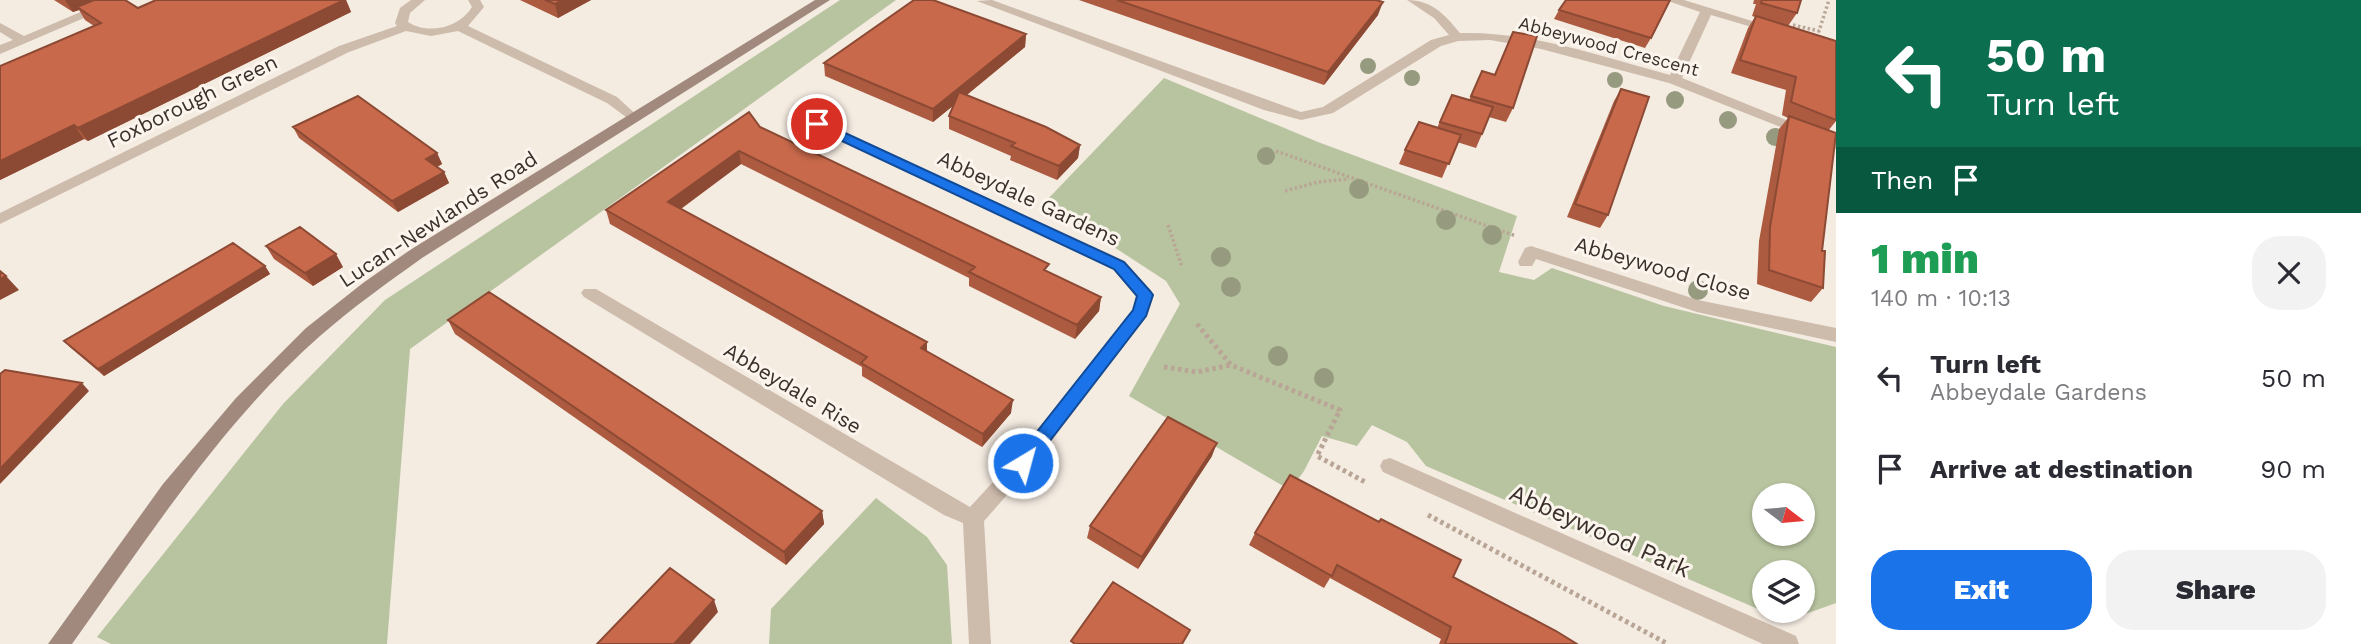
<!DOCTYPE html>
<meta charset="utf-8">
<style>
:root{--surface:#fff;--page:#f2f2f3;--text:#2b2b33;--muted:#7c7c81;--accent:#1a73e8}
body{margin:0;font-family:"Work Sans",sans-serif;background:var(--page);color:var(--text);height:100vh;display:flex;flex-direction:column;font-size:26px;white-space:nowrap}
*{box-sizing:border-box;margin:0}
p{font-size:23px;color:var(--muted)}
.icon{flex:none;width:38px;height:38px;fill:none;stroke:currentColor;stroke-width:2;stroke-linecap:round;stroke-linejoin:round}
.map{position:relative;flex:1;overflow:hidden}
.side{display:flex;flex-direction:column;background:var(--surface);width:525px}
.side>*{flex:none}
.banner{background:#0b6e4f;color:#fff;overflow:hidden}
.needle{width:46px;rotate:106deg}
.fabs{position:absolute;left:1752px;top:483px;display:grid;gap:14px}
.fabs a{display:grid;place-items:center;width:63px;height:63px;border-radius:50%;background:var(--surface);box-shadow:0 2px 5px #0004;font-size:35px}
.pin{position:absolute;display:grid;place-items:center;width:60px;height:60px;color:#fff;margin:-30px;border:4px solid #fff;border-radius:50%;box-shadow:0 2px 7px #0007}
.me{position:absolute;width:77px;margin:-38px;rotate:37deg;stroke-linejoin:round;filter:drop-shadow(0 0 5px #0008)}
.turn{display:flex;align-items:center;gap:24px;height:147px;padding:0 35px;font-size:32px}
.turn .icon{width:91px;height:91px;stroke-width:2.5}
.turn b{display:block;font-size:49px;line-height:60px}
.then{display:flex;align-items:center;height:66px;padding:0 35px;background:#0003;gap:14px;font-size:26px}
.round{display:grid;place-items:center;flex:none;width:74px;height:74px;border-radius:28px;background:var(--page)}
.headline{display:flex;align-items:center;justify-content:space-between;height:119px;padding:0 35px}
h1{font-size:42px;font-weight:800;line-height:52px;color:#1e9e55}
.cta{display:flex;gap:14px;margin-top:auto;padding:14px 35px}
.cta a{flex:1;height:80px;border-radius:28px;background:var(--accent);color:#fff;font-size:28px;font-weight:800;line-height:80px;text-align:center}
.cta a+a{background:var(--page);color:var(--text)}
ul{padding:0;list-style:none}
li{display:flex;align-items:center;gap:21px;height:91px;padding:0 35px}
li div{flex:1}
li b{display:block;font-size:26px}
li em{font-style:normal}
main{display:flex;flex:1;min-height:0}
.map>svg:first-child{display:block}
</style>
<main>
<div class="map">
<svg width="1836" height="644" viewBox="0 0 1836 644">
<rect width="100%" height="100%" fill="#f4ebe1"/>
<path fill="#b8c4a0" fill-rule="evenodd" d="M 840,0 L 896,0 L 410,349 L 387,644 L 111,644 L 97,637 L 283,404 L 385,300 Z
M 1164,78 L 1318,142 L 1517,216 L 1499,272 L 1534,280 L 1552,268 L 1664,306 L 1836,347 L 1836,603 L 1786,621 L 1426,466 L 1407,442 L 1372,425 L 1357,446 L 1322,436 L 1304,471 L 1290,490 L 1129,396 L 1180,304 L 1166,281 L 1045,202 ZM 1764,495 L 1802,495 L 1802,534 L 1764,534 ZM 1764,572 L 1802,572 L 1802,611 L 1764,611 Z
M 876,498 L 927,537 L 947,565 L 952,644 L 769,644 L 771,609 Z"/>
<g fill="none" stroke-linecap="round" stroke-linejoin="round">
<path stroke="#b9a596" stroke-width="3.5" stroke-dasharray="2.5 2.5" stroke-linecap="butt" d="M 1793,25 L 1819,31 L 1829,0
M 1276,151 L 1516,236
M 1285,191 L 1318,182 L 1349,179
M 1168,225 L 1182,267"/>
<path stroke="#b9a596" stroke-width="5" stroke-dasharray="3.5 3.5" stroke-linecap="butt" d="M 1197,324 L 1231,365 L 1340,410 L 1317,456 L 1367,483
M 1164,367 L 1197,372 L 1231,365
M 1428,515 L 1668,644"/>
<path fill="#cdbbac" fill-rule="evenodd" d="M 109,0 L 126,0 L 0,54 L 0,45 L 13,40 L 0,32 L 0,23 L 24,36 Z
M 411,0 L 425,0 L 410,13 L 408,22 C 428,35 459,28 472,7 L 468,0 L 480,0 L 484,7 L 468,26 L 617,97 L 641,119 L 634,123 L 607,103 L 458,31 L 431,36 L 406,31 L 349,52 L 0,224 L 0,213 L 339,46 L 397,26 L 395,23 L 400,8 Z
M 992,0 L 1301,112 L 1323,107 L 1431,40 L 1449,35 L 1434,18 L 1407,0 C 1432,0 1445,15 1460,33 C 1531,31 1602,57 1670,75 L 1700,12 L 1665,0 L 1684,0 L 1778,29 L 1772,33 L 1711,15 L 1682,78 L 1836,140 L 1836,149 L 1669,83 L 1541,49 L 1490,40 L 1458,41 L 1441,46 L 1333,113 L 1301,120 L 1264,110 L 977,1 Z
M 817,120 L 1125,261 L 1154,295 L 1147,316 L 1030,469 L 984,521 L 991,644 L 969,644 L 963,523 L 944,515 L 584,297 L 581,293 L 584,289 L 596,289 L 970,507 L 1016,457 L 1133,310 L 1136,296 L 1113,269 L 812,127 L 812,121 Z
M 1531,246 L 1698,300 L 1836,328 L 1836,342 L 1697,312 L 1536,259 L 1532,266 L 1520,266 L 1518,262 L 1525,248 Z
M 1390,458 L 1796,636 L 1799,644 L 1763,644 L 1383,472 L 1380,466 L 1383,460 Z"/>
<path fill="#a18a7d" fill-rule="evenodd" d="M 815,0 L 830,0 L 422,258 C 387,283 352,308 320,336 C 223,421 147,539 72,644 L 48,644 L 163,484 L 236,398 L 306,328 L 363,283 L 410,250 Z"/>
</g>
<g fill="#969b7f">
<circle cx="1368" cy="66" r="8"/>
<circle cx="1412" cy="78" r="8"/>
<circle cx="1615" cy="80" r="8"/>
<circle cx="1675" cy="100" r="9"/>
<circle cx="1728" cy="120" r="9"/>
<circle cx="1775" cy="137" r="9"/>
<circle cx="1266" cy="156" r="9"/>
<circle cx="1359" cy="189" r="10"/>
<circle cx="1446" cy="220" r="10"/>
<circle cx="1492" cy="235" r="10"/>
<circle cx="1221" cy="257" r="10"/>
<circle cx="1231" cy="287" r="10"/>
<circle cx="1698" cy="290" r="10"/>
<circle cx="1278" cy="356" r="10"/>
<circle cx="1324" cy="378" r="10"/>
</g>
<path fill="#ac5a40" d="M 54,0 L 125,0 L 138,8 L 156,0 L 346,0 L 351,12 L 88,141 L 84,139 L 0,180 L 0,66 L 94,26 L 85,20 L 79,10 L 73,12 Z
M 520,0 L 591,0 L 558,18 Z
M 1079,0 L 1376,0 L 1378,15 L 1324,85 Z
M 1754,0 L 1801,0 L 1797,13 L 1788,26 L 1836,41 L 1836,121 L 1828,131 L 1822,251 L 1823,288 L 1811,302 L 1757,284 L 1759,241 L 1779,129 L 1788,118 L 1782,115 L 1786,90 L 1731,73 L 1748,28 L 1755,17 L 1752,16 L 1756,4 L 1753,4 Z
M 1559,10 L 1651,38 L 1645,48 L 1554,19 Z
M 1513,32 L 1513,108 L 1506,122 L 1489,117 L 1482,134 L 1476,148 L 1457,142 L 1442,178 L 1399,164 L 1405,150 L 1437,128 L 1452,95 L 1469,100 L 1482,71 L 1494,75 Z
M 1026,34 L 1025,47 L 967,95 L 1080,145 L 1078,158 L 1057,180 L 1010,160 L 1011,156 L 949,129 L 949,116 L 954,105 L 933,122 L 825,76 L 824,63 Z
M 1621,89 L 1608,215 L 1600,228 L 1567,217 L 1614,101 Z
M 293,127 L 437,153 L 442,164 L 437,167 L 444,172 L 449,183 L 398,212 L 299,138 Z
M 760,127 L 1048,272 L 1101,297 L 1099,311 L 1075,339 L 969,286 L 969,278 L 741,164 L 681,209 L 927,351 L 1011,413 L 982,447 L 862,376 L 862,367 L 610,224 L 606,210 Z
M 266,246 L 343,267 L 313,286 L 274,259 Z
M 265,266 L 270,274 L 104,376 L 71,348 L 64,341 Z
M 448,320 L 822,511 L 824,524 L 786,565 L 455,334 Z
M 1212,456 L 1138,569 L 1087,538 L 1090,526 Z
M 1255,533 L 1453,577 L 1577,644 L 1439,644 L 1441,639 L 1330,578 L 1324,588 L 1249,545 Z"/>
<path fill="#8c4a34" d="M 65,0 L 102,0 L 77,7 L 79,10 L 73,12 Z
M 344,0 L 346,0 L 351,12 L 88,141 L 78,128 Z
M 563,0 L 591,0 L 558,18 L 555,4 Z
M 1383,2 L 1378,15 L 1324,85 L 1328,72 Z
M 1026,34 L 1025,47 L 933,122 L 933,109 Z
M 74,125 L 84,139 L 0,180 L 0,161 Z
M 1080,145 L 1078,158 L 1057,180 L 1059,166 Z
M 739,151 L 741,164 L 672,215 L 668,202 Z
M 437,153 L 442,164 L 431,170 L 426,159 Z
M 444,172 L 449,183 L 398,212 L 392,201 Z
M 336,254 L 343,267 L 313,286 L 305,273 Z
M 265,266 L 270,274 L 104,376 L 98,369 Z
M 6,276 L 19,290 L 0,300 L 0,279 Z
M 1101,297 L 1099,311 L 1075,339 L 1077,325 Z
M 927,342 L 927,356 L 921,348 Z
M 82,383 L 89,391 L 0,484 L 0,469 Z
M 1013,400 L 1011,413 L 982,447 L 983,434 Z
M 1217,443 L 1212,456 L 1138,569 L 1142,557 Z
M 822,511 L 824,524 L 786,565 L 784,552 Z
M 714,600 L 718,612 L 690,644 L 674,644 Z"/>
<path fill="#c8694b" stroke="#8c4a34" stroke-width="2" d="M 94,0 L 125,0 L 138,8 L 156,0 L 344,0 L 78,128 L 74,125 L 0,161 L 0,66 L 101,23 L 77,7 Z
M 545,0 L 563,0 L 555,4 Z
M 914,0 L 933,0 L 1026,34 L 933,109 L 824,63 Z
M 1117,0 L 1376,0 L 1383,2 L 1328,72 Z
M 1566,0 L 1670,0 L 1651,38 L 1559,10 Z
M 1762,0 L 1801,0 L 1797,13 L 1761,3 Z
M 1756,16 L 1836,41 L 1836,120 L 1791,102 L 1796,77 L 1740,60 Z
M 1513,32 L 1537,36 L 1513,108 L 1471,96 L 1482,71 L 1495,75 Z
M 1621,89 L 1649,97 L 1608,215 L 1575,204 Z
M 959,92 L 1046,127 L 1080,145 L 1059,166 L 1011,146 L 1015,143 L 949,116 Z
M 1452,95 L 1493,107 L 1482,134 L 1440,122 Z
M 358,96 L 437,153 L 426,159 L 444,172 L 392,201 L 293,127 Z
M 749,112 L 760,127 L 1049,264 L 1044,270 L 1101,297 L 1077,325 L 969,272 L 975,267 L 739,151 L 668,202 L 927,342 L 921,348 L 1013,400 L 983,434 L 861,363 L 867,357 L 606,210 Z
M 1789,116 L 1836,133 L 1822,251 L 1825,251 L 1823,288 L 1769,270 L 1770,227 Z
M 1419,122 L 1461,135 L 1449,164 L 1405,150 Z
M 300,227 L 336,254 L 305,273 L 266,246 Z
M 233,243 L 265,266 L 98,369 L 64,341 Z
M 0,271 L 6,276 L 0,279 Z
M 489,292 L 822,511 L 784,552 L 448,320 Z
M 5,370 L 82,383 L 0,469 L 0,374 Z
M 1168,417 L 1217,443 L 1142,557 L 1090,526 Z
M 1290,475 L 1379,522 L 1381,519 L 1461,560 L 1453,577 L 1556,631 L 1577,644 L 1445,644 L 1451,627 L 1337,565 L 1332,576 L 1255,533 Z
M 670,568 L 714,600 L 674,644 L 597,644 Z
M 1113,582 L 1190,630 L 1182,644 L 1075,644 L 1071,641 Z"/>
<path fill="#1a73e8" stroke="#114b97" stroke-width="2" d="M 817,120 L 1124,262 L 1150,291 L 1153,295 L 1146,316 L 1029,468 L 1023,470 L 1017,468 L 1014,463 L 1017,457 L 1133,310 L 1137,296 L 1114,269 L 812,127 L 810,124 Z"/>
<g text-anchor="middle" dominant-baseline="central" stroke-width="6" stroke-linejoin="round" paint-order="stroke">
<g font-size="18" fill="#3b302b" stroke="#fbf5ee">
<text transform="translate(1609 46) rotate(15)">Abbeywood Crescent</text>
</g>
<g font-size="21" fill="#3b302b" stroke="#fbf5ee">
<text transform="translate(192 101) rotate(-26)">Foxborough Green</text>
<text transform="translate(1029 198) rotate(25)">Abbeydale Gardens</text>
<text transform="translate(438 219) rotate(-33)">Lucan-Newlands Road</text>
<text transform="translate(1663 268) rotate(16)">Abbeywood Close</text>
<text transform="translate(793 388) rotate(31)">Abbeydale Rise</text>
</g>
<g font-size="24" fill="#3b302b" stroke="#fbf5ee">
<text transform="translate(1600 531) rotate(24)">Abbeywood Park</text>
</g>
</g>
</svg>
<div class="fabs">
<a><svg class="needle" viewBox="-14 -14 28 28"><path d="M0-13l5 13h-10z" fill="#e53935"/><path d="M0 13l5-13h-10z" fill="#7c7c81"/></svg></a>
<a><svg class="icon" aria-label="layers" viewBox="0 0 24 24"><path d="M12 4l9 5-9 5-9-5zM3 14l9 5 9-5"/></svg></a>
</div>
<div class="pin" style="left:817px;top:124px;background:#d93025"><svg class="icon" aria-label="arrive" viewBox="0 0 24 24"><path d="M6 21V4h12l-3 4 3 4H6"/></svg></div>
<svg class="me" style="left:1023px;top:463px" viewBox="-20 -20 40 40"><circle r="17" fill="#1a73e8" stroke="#fff" stroke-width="3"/><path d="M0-11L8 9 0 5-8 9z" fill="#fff"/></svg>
</div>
<section class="side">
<div class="banner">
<div class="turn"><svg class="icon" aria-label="left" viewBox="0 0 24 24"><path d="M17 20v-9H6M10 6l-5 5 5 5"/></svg><div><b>50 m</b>Turn left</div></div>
<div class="then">Then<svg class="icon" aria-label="arrive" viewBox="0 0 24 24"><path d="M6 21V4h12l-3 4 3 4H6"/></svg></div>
</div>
<div class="headline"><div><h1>1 min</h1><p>140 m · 10:13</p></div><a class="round"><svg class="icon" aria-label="close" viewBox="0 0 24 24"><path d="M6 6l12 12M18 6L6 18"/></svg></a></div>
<ul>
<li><svg class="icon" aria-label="left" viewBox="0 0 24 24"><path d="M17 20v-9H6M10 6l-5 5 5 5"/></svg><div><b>Turn left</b><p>Abbeydale Gardens</p></div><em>50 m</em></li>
<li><svg class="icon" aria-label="arrive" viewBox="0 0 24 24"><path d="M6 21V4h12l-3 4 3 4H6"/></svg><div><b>Arrive at destination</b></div><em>90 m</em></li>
</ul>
<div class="cta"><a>Exit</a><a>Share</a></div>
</section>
</main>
